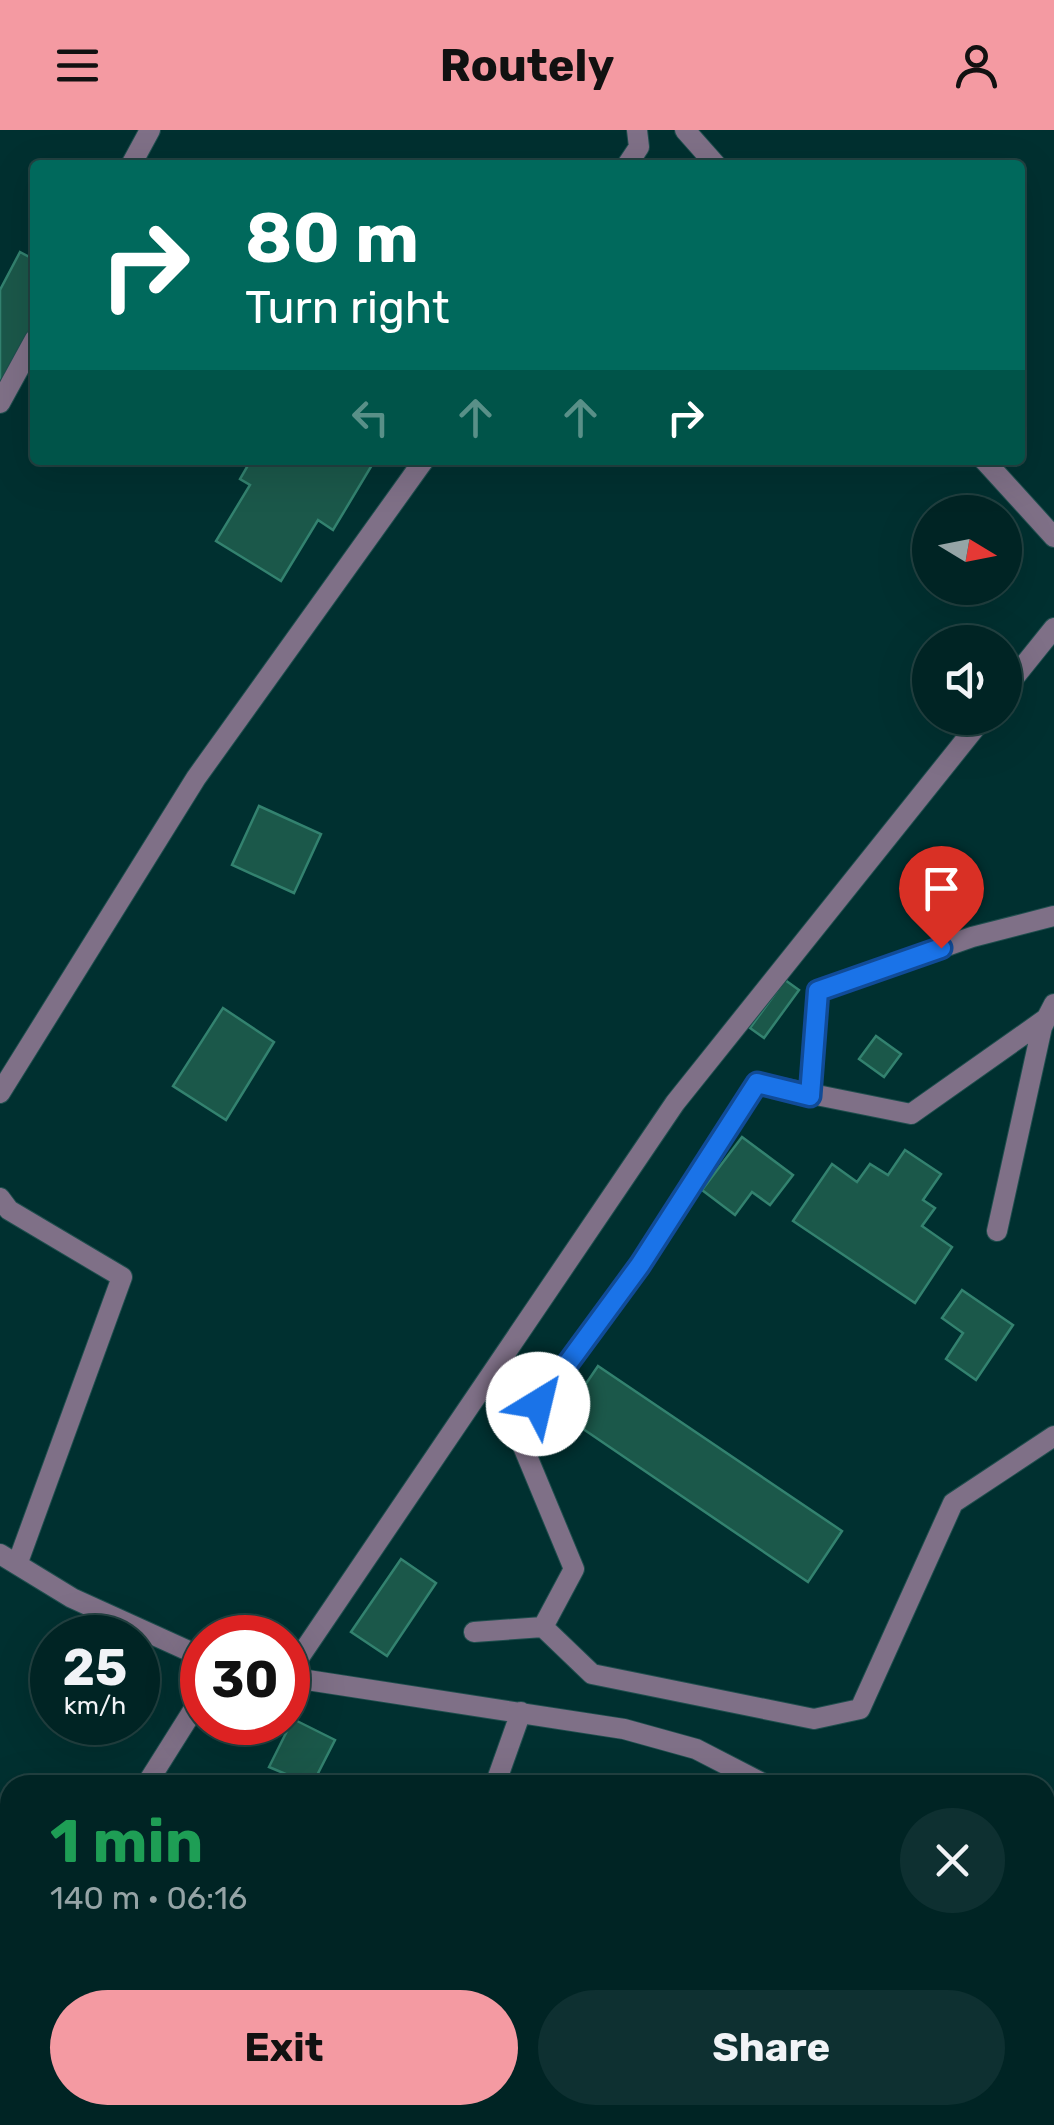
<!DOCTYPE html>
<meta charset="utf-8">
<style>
:root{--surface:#002424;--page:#0e3031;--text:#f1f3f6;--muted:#95a4a6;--line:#224141;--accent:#f49aa2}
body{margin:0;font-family:Rubik,sans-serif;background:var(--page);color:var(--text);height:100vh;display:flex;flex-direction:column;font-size:38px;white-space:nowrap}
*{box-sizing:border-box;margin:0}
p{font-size:32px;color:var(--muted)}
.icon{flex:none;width:55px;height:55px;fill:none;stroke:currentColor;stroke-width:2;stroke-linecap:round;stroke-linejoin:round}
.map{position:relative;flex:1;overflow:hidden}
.drawer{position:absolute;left:0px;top:1645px;width:1055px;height:350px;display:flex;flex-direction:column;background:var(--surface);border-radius:30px 30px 0 0;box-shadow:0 10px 40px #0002,0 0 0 2px var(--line)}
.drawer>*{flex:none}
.top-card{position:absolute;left:30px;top:30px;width:995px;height:305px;border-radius:10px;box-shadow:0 10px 40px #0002,0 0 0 2px var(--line);background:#00695c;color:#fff;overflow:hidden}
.needle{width:65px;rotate:100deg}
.tools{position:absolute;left:912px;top:365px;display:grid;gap:20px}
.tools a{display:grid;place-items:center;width:110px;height:110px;border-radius:50%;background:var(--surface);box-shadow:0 10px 40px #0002,0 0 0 2px var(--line);font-size:50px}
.speed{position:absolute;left:30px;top:1485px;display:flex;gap:20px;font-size:50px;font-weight:700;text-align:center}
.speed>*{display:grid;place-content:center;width:130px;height:130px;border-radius:50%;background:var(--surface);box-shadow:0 10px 40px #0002,0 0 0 2px var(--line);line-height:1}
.speed small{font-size:25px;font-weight:400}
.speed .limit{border:15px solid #d22;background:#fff;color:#111}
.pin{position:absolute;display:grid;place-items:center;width:85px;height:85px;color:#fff;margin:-102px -42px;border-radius:50% 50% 50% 0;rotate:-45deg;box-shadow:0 0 10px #0007}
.pin .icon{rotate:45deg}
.me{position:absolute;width:110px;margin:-55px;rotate:36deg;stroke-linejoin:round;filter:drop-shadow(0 0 8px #0008)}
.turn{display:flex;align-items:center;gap:35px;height:210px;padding:0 50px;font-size:45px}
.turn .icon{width:130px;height:130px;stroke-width:2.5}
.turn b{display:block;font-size:70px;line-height:85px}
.lanes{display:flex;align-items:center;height:95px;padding:0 50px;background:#0003;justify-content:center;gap:50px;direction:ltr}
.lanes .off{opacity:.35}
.round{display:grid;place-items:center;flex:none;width:105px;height:105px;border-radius:52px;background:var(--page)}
.summary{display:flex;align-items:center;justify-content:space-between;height:170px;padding:0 50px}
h1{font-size:60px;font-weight:700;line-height:75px;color:#1e9e55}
.button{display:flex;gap:20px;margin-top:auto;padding:20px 50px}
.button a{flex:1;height:115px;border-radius:60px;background:var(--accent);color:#111;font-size:40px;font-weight:700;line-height:115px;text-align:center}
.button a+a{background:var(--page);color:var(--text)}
header{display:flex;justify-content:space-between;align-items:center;height:130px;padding:0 50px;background:var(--accent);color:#111;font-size:45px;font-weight:700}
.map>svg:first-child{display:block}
</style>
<header><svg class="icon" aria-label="menu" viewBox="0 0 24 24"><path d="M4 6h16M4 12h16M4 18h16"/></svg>Routely<svg class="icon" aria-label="person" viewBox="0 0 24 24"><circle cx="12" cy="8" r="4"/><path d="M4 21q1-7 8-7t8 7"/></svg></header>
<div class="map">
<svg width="1054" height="1995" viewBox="0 0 1054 1995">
<rect width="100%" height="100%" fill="#003030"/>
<path fill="#1b584a" stroke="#33826f" stroke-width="2.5" d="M 20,122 L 35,130 L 35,193 L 0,260 L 0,160 Z
M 251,330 L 375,330 L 333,400 L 318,390 L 281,451 L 216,411 L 250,355 L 240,349 Z
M 259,676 L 321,704 L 294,763 L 232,735 Z
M 785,850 L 799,860 L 764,908 L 750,898 Z
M 223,878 L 274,912 L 226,990 L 173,956 Z
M 876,906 L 901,924 L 884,947 L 859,929 Z
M 742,1007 L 793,1045 L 770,1075 L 752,1062 L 735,1085 L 702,1060 Z
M 905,1020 L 941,1044 L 923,1070 L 935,1078 L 922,1096 L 952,1117 L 915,1173 L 793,1091 L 832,1034 L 857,1052 L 870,1034 L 888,1045 Z
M 962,1160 L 1013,1195 L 976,1250 L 946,1229 L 963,1203 L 942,1188 Z
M 598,1236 L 842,1401 L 808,1452 L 564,1286 Z
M 401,1429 L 436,1453 L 387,1526 L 351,1502 Z
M 293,1589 L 335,1610 L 312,1655 L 269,1637 Z
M 672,1646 L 689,1655 L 667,1655 Z
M 10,1945 L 10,1985 L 101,1985 L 97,1995 L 0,1992 L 0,1969 Z
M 125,1985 L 149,1985 L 173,1995 L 120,1995 Z
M 860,1985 L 923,1985 L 917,1995 L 854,1995 Z
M 933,1985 L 952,1985 L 969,1995 L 927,1995 Z"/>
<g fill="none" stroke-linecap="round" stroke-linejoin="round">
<defs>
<path id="minor" d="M 685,0 L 716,35
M 131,35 L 150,0
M 627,35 L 639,17 L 637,0
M 0,273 L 35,209
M 984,330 L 1054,407
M 1005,559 L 1054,498
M 0,963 L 196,648 L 424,330
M 810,966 L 818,861 L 972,807 L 1054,786
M 0,1068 L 9,1080 L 122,1147 L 18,1432
M 997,1101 L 1042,897 L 1054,874
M 0,1424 L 72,1468 L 202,1527
M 543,1497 L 592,1544 L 814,1589 L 860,1579 L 953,1373 L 1054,1306
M 474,1502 L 543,1497 L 574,1439 L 517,1302 L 639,1135 L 757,953 L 911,984 L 1047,888
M 288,1544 L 675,973 L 983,588
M 288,1547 L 624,1599 L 696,1619 L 766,1655
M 146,1655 L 202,1566
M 495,1655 L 521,1582
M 1045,1846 L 1054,1850
M 0,1885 L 10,1869
M 294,1995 L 301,1985
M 676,1995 L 681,1985
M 1043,1995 L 1054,1985"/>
</defs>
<use href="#minor" stroke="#1f4e4e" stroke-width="22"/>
<use href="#minor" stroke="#7f7087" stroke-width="20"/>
</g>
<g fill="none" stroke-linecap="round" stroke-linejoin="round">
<defs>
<path id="route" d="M 538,1274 L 640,1135 L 757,953 L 810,966 L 818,861 L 941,818"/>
</defs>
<use href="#route" stroke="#114b97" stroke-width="25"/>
<use href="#route" stroke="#1a73e8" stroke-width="18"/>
</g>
</svg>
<div class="tools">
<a><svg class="needle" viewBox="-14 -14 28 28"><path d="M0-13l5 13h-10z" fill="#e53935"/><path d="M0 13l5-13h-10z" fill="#95a4a6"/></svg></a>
<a><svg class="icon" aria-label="sound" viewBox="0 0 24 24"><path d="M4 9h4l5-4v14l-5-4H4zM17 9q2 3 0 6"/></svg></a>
</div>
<div class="speed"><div>25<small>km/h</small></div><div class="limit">30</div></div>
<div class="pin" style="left:941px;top:818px;background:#d93025"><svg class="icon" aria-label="arrive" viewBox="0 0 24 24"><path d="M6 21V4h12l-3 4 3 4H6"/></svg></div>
<svg class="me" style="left:538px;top:1274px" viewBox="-20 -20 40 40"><circle r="19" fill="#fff"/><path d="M0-13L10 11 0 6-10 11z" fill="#1a73e8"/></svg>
<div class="top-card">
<div class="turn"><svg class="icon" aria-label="right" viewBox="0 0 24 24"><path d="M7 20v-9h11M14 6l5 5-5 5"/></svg><div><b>80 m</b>Turn right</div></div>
<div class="lanes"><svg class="icon off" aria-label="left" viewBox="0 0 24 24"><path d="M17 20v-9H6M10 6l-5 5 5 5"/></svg><svg class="icon off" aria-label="ahead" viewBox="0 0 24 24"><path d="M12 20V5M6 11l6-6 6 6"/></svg><svg class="icon off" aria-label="ahead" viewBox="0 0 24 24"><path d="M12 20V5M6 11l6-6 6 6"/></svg><svg class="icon" aria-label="right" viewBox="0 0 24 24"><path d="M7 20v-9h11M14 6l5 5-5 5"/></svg></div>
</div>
<section class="drawer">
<div class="summary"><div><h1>1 min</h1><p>140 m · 06:16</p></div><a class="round"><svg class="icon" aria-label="close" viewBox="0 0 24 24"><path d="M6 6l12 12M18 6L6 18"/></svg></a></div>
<div class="button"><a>Exit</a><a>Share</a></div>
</section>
</div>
